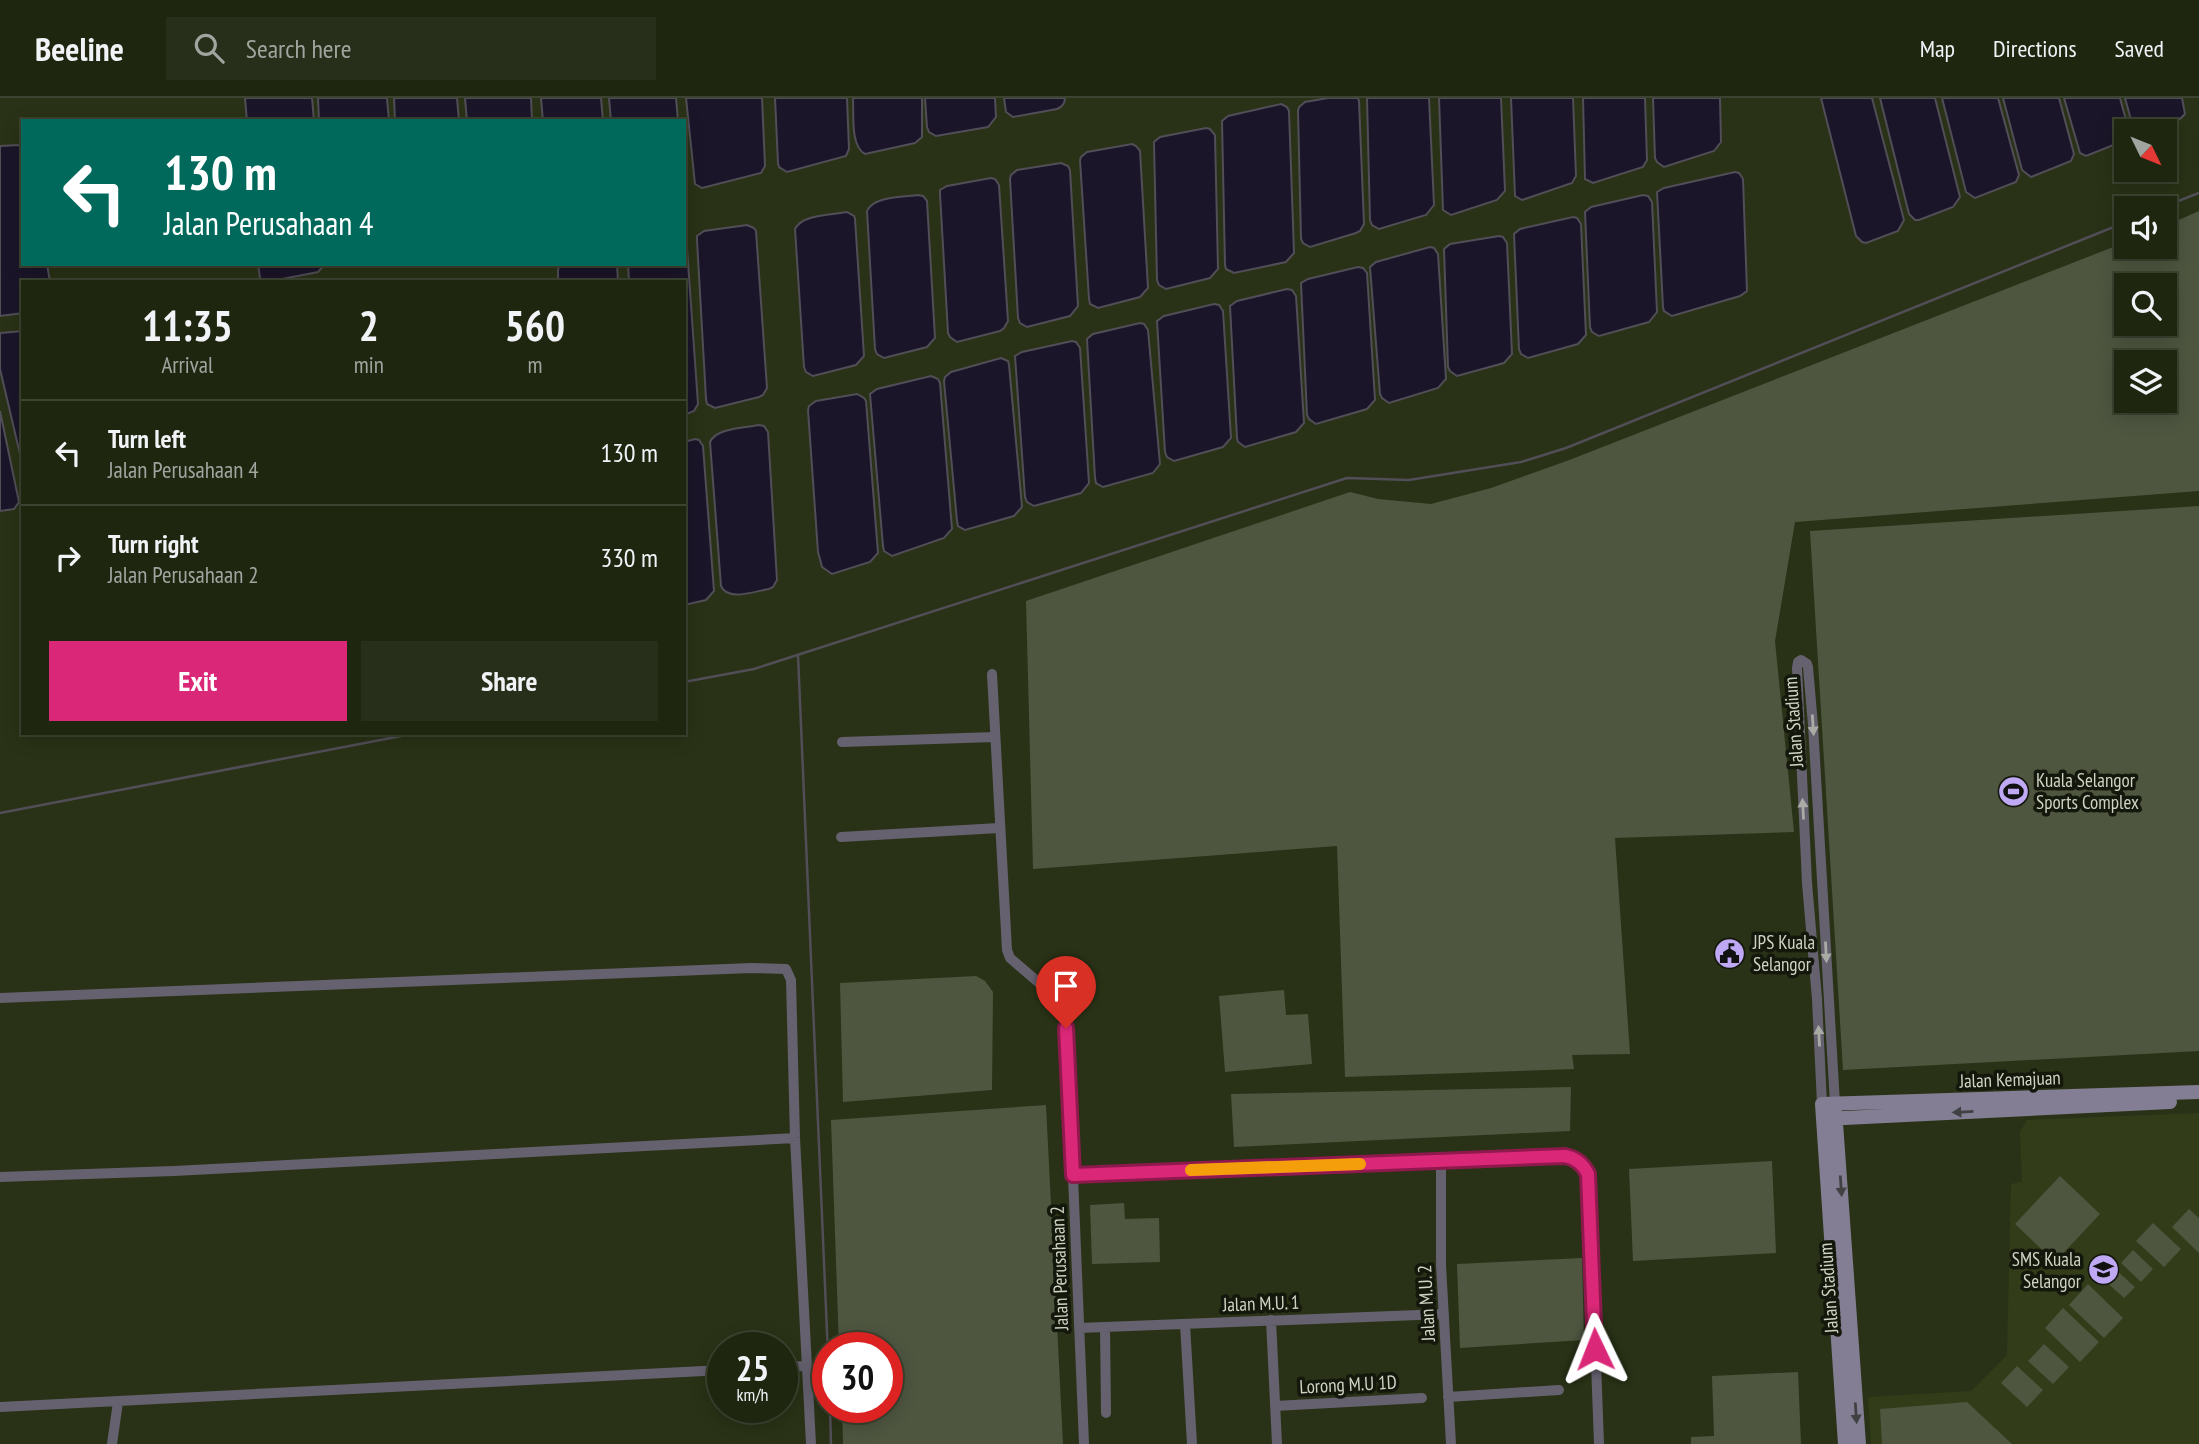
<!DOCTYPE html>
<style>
:root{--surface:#1f2610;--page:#272e19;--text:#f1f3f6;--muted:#a1a59f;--line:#3c4330;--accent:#db2777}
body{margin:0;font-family:"PT Sans Narrow",sans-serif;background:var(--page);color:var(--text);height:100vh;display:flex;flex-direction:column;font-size:26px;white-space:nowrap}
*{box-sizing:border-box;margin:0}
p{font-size:23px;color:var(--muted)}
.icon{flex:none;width:38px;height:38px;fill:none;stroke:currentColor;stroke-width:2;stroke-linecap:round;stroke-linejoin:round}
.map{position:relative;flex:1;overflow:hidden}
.sheet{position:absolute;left:21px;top:182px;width:665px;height:455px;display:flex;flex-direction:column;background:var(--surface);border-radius:0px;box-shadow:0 4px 18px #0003,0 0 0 2px var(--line)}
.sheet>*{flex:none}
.top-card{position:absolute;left:21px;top:21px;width:665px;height:147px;border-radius:0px;box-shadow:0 4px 18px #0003,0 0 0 2px var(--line);background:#00695c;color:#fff;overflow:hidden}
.needle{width:46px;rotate:133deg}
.tools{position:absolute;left:2114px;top:21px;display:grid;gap:14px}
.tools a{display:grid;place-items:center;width:63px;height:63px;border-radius:0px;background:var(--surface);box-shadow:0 4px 18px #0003,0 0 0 2px var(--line);font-size:35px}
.speed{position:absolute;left:707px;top:1234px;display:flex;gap:14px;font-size:35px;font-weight:700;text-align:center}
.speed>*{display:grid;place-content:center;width:91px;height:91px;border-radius:50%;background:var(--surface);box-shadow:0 4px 18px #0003,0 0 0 2px var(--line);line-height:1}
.speed small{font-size:18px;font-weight:400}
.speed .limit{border:10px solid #d22;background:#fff;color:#111}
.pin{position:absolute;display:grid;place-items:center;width:60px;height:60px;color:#fff;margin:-72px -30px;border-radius:50% 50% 50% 0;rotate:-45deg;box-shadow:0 0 7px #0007}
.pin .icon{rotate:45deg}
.me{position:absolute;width:77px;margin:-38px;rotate:358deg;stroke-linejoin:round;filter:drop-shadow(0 0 5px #0008)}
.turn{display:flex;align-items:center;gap:24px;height:147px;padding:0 28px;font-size:32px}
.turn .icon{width:91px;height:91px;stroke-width:2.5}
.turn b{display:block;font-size:49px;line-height:60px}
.eta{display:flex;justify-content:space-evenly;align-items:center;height:119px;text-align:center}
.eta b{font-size:42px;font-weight:700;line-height:49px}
.button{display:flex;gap:14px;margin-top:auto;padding:14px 28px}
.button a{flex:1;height:80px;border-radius:0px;background:var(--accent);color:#fff;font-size:28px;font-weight:700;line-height:80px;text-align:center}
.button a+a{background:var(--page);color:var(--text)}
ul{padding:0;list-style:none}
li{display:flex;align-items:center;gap:21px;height:105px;padding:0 28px;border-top:2px solid var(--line)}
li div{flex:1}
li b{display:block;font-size:26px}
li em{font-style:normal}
header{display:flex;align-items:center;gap:42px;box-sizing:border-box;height:98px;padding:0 35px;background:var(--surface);border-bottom:2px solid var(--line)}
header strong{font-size:33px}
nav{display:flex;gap:38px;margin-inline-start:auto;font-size:24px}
.search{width:490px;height:63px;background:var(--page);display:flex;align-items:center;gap:18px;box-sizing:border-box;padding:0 24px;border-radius:0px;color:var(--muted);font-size:26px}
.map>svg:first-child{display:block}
</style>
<header>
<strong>Beeline</strong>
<div class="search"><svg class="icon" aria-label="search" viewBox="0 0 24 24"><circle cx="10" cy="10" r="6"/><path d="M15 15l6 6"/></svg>Search here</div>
<nav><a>Map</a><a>Directions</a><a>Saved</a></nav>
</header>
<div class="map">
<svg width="2199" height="1346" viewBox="0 0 2199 1346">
<rect width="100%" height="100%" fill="#293216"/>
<path fill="#323c19" d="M 2199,1015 L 2199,1346 L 1871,1346 L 1868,1299 L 1971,1293 L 2007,1257 L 2011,1086 L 2022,1084 L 2020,1034 L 2027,1022 Z"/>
<path fill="#4e5640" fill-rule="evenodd" d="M 2199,113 L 2199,393 L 1795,424 L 1775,543 L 1794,734 L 1615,740 L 1630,956 L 1572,957 L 1574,971 L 1345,979 L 1337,748 L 1033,771 L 1026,503 L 1350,394 L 1378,401 L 1431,406 L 1491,390 L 1572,361 L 2126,144 L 2126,149 L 2165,149 L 2165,128 ZM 2126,187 L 2165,187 L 2165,226 L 2126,226 ZM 2126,264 L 2165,264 L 2165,303 L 2126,303 Z
M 2199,408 L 2199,953 L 1843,972 L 1810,433 Z
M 976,878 L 985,883 L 993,894 L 992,992 L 843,1004 L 840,885 Z
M 1284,892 L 1286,917 L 1308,916 L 1312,966 L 1225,974 L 1219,898 Z
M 1571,989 L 1570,1033 L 1234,1049 L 1231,996 Z
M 1046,1007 L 1063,1346 L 843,1346 L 842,1309 L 887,1309 L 887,1250 L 839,1249 L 831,1022 Z
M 1772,1063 L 1776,1155 L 1633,1163 L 1629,1071 Z
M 2060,1078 L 2100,1116 L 2055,1164 L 2015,1126 Z
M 1124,1105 L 1125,1121 L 1159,1120 L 1160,1164 L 1092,1166 L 1090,1107 Z
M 2189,1111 L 2199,1120 L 2199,1155 L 2172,1129 Z
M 2153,1125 L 2181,1151 L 2164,1169 L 2136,1143 Z
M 2133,1152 L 2153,1171 L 2141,1184 L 2121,1165 Z
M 1582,1160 L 1584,1242 L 1460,1250 L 1457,1166 Z
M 2115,1171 L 2135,1189 L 2124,1200 L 2104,1182 Z
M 2088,1186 L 2123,1220 L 2104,1240 L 2069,1207 Z
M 2063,1210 L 2099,1244 L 2080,1264 L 2045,1230 Z
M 2044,1246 L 2069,1269 L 2053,1286 L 2028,1263 Z
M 2017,1268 L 2043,1292 L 2027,1309 L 2001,1285 Z
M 1798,1274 L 1801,1346 L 1691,1346 L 1691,1339 L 1714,1338 L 1712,1278 Z
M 1967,1304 L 2012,1346 L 1882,1346 L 1880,1311 Z"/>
<path fill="#1b1529" stroke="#514e57" stroke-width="2" d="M 245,0 L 312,0 L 314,23 L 247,23 Z
M 318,0 L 387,0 L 389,23 L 319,23 Z
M 394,0 L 457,0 L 459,23 L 395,23 Z
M 465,0 L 531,0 L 532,23 L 467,23 Z
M 541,0 L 601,0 L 603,23 L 543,23 Z
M 609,0 L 676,0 L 678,23 L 611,23 Z
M 686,0 L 762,0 L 765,68 L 761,75 L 702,90 L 695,86 Z
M 775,0 L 847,0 L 849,51 L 846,58 L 787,74 L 779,69 L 778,65 Z
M 853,0 L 922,0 L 922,39 L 915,45 L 865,56 C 850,48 854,16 853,0 Z
M 925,0 L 995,0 L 996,19 L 988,29 L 936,38 L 929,34 L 927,29 Z
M 1004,0 L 1065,0 C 1065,6 1062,9 1057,11 L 1013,19 L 1006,14 Z
M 1328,0 L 1358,0 L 1359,3 L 1364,126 L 1360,133 L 1356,135 L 1310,149 L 1303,145 L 1301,141 L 1298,13 L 1299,9 L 1305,4 Z
M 1367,0 L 1429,0 L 1434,107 L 1426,117 L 1379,131 L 1372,127 L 1370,122 Z
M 1439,0 L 1501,0 L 1505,93 L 1497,102 L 1451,117 L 1443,112 Z
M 1511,0 L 1573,0 L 1576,78 L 1572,85 L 1522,102 L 1515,98 Z
M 1583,0 L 1645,0 L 1647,62 L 1643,69 L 1593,85 L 1585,81 Z
M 1653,0 L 1720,0 L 1721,44 L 1714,53 L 1664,69 L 1657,64 L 1655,60 Z
M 1821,0 L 1872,0 L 1904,122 L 1898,133 L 1866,145 L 1862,144 L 1856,138 Z
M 1880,0 L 1935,0 L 1960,99 L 1953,109 L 1919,122 L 1915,122 L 1909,116 Z
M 1942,0 L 1998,0 L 2019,77 L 2016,84 L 1975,100 L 1966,94 Z
M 2003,0 L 2059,0 L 2074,56 L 2071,63 L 2031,79 L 2022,72 Z
M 2064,0 L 2120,0 L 2129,33 L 2126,33 L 2126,42 L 2086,58 L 2080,55 Z
M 2125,0 L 2182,0 L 2185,16 C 2175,28 2152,33 2137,33 L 2133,29 Z
M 1281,6 L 1287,9 L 1289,13 L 1294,155 L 1286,164 L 1234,175 L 1226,171 L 1225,167 L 1222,23 L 1228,18 Z
M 1206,30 L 1210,31 L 1215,37 L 1218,171 L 1210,180 L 1166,191 L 1159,187 L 1157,182 L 1154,44 L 1160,39 Z
M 1132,46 L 1136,48 L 1140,53 L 1148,190 L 1140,199 L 1098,210 L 1090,206 L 1089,201 L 1080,62 L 1081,59 L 1087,54 Z
M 19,47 L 23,50 L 23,166 L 47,166 L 50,184 L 23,184 L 23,215 L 0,218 L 0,48 Z
M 1061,65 L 1068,68 L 1070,72 L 1078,208 L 1070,218 L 1027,229 L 1020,225 L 1018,220 L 1010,81 L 1011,77 L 1017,72 Z
M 1735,74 L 1739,75 L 1743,81 L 1747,193 L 1740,198 L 1672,218 L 1664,213 L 1663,209 L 1657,94 L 1664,90 Z
M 991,80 L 995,81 L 999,87 L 1008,223 L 1004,230 L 1000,233 L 957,244 L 950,239 L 948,235 L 940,96 L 940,92 L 947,88 Z
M 918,97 L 923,98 L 927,103 L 935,240 L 927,249 L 884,260 L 877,256 L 875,251 L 867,113 C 873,98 904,99 918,97 Z
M 1643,97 L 1648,98 L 1652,104 L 1657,214 L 1649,224 L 1599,238 L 1592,234 L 1590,229 L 1585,114 L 1591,109 Z
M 847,114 L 854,118 L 855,121 L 864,258 L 856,267 L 813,278 L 806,274 L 804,269 L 795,131 C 802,116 832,117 847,114 Z
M 1573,119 L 1577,120 L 1581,126 L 1586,237 L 1578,246 L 1528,260 L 1521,256 L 1519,251 L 1514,136 L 1520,131 Z
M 747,127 L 754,130 L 756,133 L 767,290 L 763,297 L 759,299 L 715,310 L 707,306 L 706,301 L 697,142 L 697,138 L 704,133 Z
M 1499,138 L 1503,139 L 1507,145 L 1512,256 L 1504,265 L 1457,278 L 1450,273 L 1448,269 L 1444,151 L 1450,146 Z
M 684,146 L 687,150 L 698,306 L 694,313 L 684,317 L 684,184 L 629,184 L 628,166 L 684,166 Z
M 1430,149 L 1434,150 L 1438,156 L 1446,281 L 1438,290 L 1389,305 L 1382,300 L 1380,296 L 1370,169 L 1376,164 Z
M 258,166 L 325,166 L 318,174 L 267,184 L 260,180 Z
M 560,166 L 617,166 L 618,184 L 558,184 L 558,172 Z
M 1358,169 L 1363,170 L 1367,175 L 1375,302 L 1367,311 L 1316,326 L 1309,321 L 1307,317 L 1301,185 L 1308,181 Z
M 1287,191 L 1292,192 L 1296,198 L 1304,325 L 1296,334 L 1245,349 L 1238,344 L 1237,340 L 1230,208 L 1237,203 Z
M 1214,206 L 1219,207 L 1223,213 L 1231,340 L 1223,349 L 1174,363 L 1167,359 L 1165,354 L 1157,223 L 1164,218 Z
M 1140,225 L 1144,226 L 1148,232 L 1160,366 L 1153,375 L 1103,389 L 1096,385 L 1095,380 L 1087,241 L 1093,236 Z
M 23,233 L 23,369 L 0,271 L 0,235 Z
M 1072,243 L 1076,244 L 1080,250 L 1089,385 L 1081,395 L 1034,408 L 1027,404 L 1025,399 L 1015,258 L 1022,254 Z
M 1001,260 L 1008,263 L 1009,267 L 1022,409 L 1014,418 L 965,432 L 958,428 L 957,423 L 944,283 L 945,279 L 951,274 Z
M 931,278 L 938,281 L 940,285 L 952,431 L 944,440 L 892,458 L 884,453 L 883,448 L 870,296 L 877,291 Z
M 857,296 L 864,300 L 866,303 L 878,455 L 870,464 L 832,476 L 822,469 L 818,454 L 808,312 L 809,308 L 816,303 Z
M 0,313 L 19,404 L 14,411 L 0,413 Z
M 759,327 L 764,328 L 768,334 L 777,482 L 773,489 L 769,491 C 755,493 728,504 721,488 L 710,344 C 716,330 745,330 759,327 Z
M 695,341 L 699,342 L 703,348 L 714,493 L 706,502 L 684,507 L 684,344 Z"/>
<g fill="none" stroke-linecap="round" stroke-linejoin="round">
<path stroke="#514e57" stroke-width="2.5" d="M 2160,110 L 2199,95
M 798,557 L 828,1258
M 684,584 L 754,571 L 1347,380 L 1409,382 L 1521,364 L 1566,350 L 2126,124
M 0,715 L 417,635
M 830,1309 L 831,1346"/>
<path stroke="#65616f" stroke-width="10" d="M 992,576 L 1007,852 L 1010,860 L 1066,908 L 1084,1346
M 842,644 L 995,639
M 841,739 L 999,730
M 0,900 L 751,870 L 786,871 L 791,882 L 795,1040 L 811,1346
M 1822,1006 L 1817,901 L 1807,785 L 1797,570 L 1798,564 L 1801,562 L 1807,566 L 1808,569 L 1813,627 L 1835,1006
M 1441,1063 L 1441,1167 L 1451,1346
M 1073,1077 L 1565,1058 C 1576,1060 1583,1066 1589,1076 L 1599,1346
M 0,1079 L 174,1073 L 795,1040
M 1271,1222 L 1277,1346
M 1185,1226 L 1192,1346
M 1105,1229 L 1106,1315
M 1079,1230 L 1444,1216
M 782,1269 L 807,1268
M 1448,1299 L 1559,1292
M 1275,1308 L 1422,1300
M 0,1309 L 723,1272
M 112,1346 L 118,1304"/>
<path stroke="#837e93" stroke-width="14" d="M 1835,1011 L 1859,1346
M 1824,1021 L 2170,1004
M 1845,1346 L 1822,1006 L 2199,994"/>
</g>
<defs><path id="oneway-solid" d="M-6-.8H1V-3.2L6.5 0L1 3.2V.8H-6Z" transform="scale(1.75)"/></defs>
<g fill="#a9aca6">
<use href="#oneway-solid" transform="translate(1813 627) rotate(86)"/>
<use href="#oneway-solid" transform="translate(1803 711) rotate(-93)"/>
<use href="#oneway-solid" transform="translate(1826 854) rotate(87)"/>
<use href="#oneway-solid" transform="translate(1819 938) rotate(-93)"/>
</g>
<g fill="#404142">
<use href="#oneway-solid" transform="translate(1963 1014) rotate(177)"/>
<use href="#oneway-solid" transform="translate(1841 1088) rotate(86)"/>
<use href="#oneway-solid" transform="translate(1856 1315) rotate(86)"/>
</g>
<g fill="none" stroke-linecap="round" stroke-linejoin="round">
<defs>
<path id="route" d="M 1066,930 L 1073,1077 L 1565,1058 C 1576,1060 1583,1066 1588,1076 L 1595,1251"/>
</defs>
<use href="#route" stroke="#8e194d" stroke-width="18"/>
<use href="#route" stroke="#db2777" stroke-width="12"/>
<path stroke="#f59e0b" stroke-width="12" d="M 1191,1072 L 1360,1066"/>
</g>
<defs>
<symbol id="stadium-disc" viewBox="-11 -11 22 22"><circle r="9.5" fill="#bfa9f4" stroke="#14180c"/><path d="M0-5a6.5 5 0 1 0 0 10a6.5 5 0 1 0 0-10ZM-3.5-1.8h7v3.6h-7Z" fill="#111"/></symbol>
<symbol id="civic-disc" viewBox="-11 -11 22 22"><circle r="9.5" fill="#bfa9f4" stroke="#14180c"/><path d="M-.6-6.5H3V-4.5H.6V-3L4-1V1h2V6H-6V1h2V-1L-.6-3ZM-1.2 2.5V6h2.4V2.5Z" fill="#111"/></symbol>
<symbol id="school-disc" viewBox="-11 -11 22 22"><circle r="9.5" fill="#bfa9f4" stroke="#14180c"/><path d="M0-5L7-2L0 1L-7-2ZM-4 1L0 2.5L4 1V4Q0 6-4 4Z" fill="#111"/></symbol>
</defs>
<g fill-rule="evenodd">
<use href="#stadium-disc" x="1996" y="676" width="35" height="35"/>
<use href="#civic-disc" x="1712" y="838" width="35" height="35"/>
<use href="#school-disc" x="2086" y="1154" width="35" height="35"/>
</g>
<g text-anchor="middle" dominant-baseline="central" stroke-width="7" stroke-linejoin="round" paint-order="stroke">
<g font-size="19" fill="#ced4c3" stroke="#14180c">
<text transform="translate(1793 624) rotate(-94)">Jalan Stadium</text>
<text transform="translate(2010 981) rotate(-2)">Jalan Kemajuan</text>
<text transform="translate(1059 1170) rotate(-92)">Jalan Perusahaan 2</text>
<text transform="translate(1828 1190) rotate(-94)">Jalan Stadium</text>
<text transform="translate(1261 1205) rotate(-2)">Jalan M.U. 1</text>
<text transform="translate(1426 1205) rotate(-93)">Jalan M.U. 2</text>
<text transform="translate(1348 1286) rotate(-3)">Lorong M.U 1D</text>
</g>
<g font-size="19" fill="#ced4c3" stroke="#14180c" text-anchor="start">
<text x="2036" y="682">Kuala Selangor<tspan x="2036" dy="22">Sports Complex</tspan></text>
<text x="1753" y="844">JPS Kuala<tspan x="1753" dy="22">Selangor</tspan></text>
<text x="2081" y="1161" text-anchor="end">SMS Kuala<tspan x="2081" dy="22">Selangor</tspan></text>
</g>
</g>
</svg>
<div class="tools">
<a><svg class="needle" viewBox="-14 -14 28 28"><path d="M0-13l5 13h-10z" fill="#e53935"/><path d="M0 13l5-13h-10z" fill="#a1a59f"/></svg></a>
<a><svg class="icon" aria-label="sound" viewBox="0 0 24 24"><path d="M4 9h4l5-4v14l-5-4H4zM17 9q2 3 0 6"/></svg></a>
<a><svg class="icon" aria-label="search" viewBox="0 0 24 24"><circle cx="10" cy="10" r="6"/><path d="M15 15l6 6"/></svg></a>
<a><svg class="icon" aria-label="layers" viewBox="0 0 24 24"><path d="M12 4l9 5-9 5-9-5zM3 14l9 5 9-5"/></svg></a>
</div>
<div class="speed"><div>25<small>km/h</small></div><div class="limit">30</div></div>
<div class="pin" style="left:1066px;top:930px;background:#d93025"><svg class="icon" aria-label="arrive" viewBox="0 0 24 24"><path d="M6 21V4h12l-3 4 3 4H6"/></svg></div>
<svg class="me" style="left:1595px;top:1251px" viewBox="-20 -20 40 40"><path d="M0-17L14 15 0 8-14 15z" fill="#db2777" stroke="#fff" stroke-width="4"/></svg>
<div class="top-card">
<div class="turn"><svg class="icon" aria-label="left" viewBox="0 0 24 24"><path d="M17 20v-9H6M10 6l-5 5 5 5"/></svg><div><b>130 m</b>Jalan Perusahaan 4</div></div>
</div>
<section class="sheet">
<div class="eta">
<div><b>11:35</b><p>Arrival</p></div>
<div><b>2</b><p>min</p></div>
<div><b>560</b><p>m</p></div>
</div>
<ul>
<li><svg class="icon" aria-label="left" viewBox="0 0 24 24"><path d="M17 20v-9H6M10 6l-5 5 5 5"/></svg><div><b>Turn left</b><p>Jalan Perusahaan 4</p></div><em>130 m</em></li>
<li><svg class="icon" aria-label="right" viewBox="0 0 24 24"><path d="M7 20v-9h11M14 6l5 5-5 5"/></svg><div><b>Turn right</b><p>Jalan Perusahaan 2</p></div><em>330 m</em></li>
</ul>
<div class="button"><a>Exit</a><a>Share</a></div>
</section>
</div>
